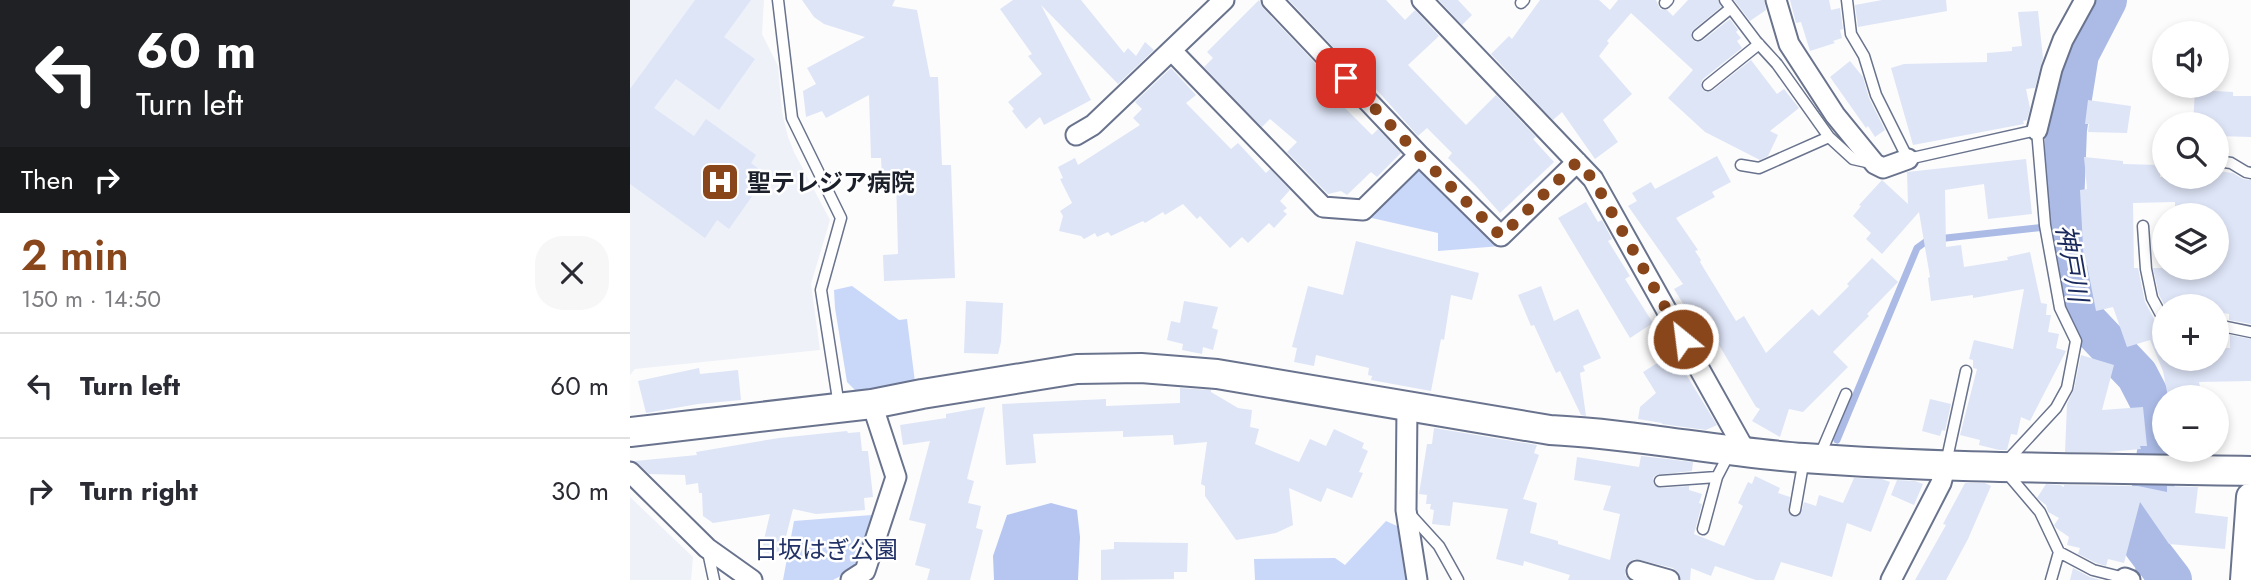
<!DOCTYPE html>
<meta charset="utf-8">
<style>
:root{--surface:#fff;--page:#f7f7f7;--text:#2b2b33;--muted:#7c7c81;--line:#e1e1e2;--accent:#8a461b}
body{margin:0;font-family:Jost,"Noto Sans JP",sans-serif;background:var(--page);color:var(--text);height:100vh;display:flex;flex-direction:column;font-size:26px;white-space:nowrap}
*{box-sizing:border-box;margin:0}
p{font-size:23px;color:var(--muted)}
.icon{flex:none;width:38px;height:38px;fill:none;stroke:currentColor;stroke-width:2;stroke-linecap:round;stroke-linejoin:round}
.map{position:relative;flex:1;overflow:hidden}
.drawer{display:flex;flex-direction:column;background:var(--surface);width:630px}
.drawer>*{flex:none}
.banner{background:#202124;color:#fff;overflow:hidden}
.buttons{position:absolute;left:1522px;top:21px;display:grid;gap:14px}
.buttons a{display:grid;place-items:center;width:77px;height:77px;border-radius:50%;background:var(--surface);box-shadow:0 4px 10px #0003;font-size:35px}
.pin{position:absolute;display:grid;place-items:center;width:60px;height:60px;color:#fff;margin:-30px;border-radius:14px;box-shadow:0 4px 10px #0006}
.me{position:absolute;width:77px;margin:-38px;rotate:331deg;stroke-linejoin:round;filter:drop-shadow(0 0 5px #0008)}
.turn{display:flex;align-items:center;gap:24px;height:147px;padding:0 21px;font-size:32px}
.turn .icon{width:91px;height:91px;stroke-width:2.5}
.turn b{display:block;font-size:49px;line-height:60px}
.then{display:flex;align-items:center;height:66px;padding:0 21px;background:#0003;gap:14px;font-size:26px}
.round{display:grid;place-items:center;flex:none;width:74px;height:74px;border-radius:28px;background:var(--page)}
.headline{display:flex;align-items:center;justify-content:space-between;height:119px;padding:0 21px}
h1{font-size:42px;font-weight:600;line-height:52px;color:var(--accent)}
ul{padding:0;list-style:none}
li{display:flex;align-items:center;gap:21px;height:105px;padding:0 21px;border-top:2px solid var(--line)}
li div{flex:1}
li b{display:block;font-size:26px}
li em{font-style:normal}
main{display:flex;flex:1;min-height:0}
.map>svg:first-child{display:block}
</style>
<main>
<section class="drawer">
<div class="banner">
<div class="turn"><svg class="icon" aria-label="left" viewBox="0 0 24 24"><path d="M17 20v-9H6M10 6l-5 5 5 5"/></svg><div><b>60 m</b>Turn left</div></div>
<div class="then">Then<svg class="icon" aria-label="right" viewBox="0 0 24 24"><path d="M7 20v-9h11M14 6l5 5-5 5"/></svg></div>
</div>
<div class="headline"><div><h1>2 min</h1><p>150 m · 14:50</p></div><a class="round"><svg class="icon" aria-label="close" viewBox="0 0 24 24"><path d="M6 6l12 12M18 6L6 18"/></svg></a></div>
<ul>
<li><svg class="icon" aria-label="left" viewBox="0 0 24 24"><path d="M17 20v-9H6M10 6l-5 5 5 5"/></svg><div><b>Turn left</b></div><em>60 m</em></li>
<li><svg class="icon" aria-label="right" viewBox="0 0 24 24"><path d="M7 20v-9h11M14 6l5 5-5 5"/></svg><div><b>Turn right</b></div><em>30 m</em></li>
</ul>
</section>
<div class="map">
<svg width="1621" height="580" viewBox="0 0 1621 580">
<rect width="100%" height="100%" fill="#fcfcfc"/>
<path fill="#eef1f8" d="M 0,0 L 134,0 L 132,34 L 148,66 L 152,112 L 158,137 L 164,152 L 200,220 L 181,284 L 190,350 L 5,369 L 0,375 Z
M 0,497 L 63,557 L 61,580 L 0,580 Z"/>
<path fill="#c9d7f9" d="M 801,166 L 871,236 L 871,246 L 808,251 L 808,233 L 733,216 L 781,169 Z
M 222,286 L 269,320 L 277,319 L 285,382 L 227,392 L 217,382 L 205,308 L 204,290 Z
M 242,515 L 228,567 L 203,580 L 153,580 L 164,521 Z
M 756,521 L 767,526 L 779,580 L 625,580 L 624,559 L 705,558 L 715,565 Z"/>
<path fill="#b6c6f1" d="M 421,503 L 447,510 L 450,537 L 448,580 L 364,580 L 363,556 L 377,515 Z"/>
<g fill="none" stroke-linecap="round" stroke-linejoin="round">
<path stroke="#abbbe6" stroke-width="7" d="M 1207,440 L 1287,248 L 1298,240 L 1433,225
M 1506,580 L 1515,546"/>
<path stroke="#abbbe6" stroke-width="42" d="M 1476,0 L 1448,54 L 1436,129 L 1432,232 L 1451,316 L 1507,375 L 1532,423 L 1515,546 L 1541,580"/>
</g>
<path fill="#dee5f7" d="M 65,0 L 121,0 L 94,37 L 125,59 L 89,110 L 46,79 L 24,108 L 64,136 L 76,119 L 126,155 L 121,163 L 137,175 L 99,229 L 87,220 L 75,238 L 0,184 L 0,89 Z
M 172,0 L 265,0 L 262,6 L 287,10 L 300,77 L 308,77 L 312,165 L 321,165 L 325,278 L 254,281 L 253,255 L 268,254 L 266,177 L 252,178 L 251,158 L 241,158 L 239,95 L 196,118 L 192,111 L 176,117 L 173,91 L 186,84 L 177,68 L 235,37 L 194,24 L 184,17 Z
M 383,0 L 451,0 L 494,53 L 498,48 L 506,56 L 515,42 L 524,50 L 488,84 L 411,5 L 461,100 L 414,125 L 410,117 L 396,129 L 382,111 L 384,109 L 378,102 L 412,74 L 398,56 L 402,54 L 370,9 Z
M 629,0 L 633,8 L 719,99 L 713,106 L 742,135 L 748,129 L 771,153 L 747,177 L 741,172 L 717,195 L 711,191 L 698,194 L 657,152 L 667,142 L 640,119 L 632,127 L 574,67 L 583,58 L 577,52 Z
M 659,0 L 756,0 L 775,20 L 785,10 L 809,36 L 778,65 L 836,125 L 866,95 L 906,137 L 903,139 L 924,162 L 870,213 L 846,186 L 818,158 L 822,153 L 797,128 L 788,136 L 737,79 L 735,81 Z
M 809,0 L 828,0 L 842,15 L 832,25 Z
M 910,0 L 969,0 L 980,10 L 988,0 L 1026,0 L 1030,9 L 1037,10 L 1043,16 L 1058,0 L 1088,0 L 1091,7 L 1063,30 L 1061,33 L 1062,39 L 1066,42 L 1072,41 L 1100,19 L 1108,30 L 1106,32 L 1111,38 L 1107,41 L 1112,48 L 1073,79 L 1071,83 L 1072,89 L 1076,92 L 1082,91 L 1121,60 L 1147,94 L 1154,89 L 1169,108 L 1140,131 L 1148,135 L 1138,156 L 1130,160 L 1075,132 L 1038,98 L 1063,70 L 1001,13 L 977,41 L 979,43 L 969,56 L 1002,94 L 973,120 L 988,142 L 965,159 L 932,112 L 923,120 L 861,54 L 879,36 L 882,39 Z
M 1104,0 L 1134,0 L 1136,10 L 1120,21 Z
M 1160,0 L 1199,0 L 1201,10 L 1210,8 L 1213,29 L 1210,30 L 1212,38 L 1203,41 L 1205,43 L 1180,51 L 1171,22 L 1166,23 Z
M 1252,0 L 1316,0 L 1317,11 L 1228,27 L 1225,5 Z
M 1408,11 L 1413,58 L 1405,88 L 1396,89 L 1400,108 L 1397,120 L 1393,121 L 1394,124 L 1283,145 L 1261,68 L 1274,64 L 1357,62 L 1357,53 L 1382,51 L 1382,47 L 1392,46 L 1388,12 Z
M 1220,61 L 1233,77 L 1239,98 L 1255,130 L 1245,137 L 1238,126 L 1236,128 L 1200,77 Z
M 541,68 L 566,95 L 556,103 L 601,149 L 608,143 L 636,173 L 640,169 L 660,190 L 650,201 L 657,208 L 653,211 L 657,214 L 644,228 L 639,223 L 618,243 L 612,237 L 600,248 L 570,216 L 567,219 L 553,204 L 535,215 L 533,212 L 515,223 L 513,221 L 481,236 L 478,232 L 467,237 L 465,233 L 454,239 L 451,236 L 429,231 L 433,216 L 430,211 L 442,203 L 430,179 L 433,178 L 428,167 L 445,158 L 448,165 L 510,125 L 503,118 L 512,109 L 505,102 Z
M 1565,90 L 1603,92 L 1603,96 L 1621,96 L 1621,137 L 1587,136 L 1587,124 L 1563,124 Z
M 1458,100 L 1501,106 L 1497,133 L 1458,132 L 1459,124 L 1455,124 Z
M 1087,156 L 1101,182 L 1082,192 L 1085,197 L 1046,218 L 1068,250 L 1065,251 L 1071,260 L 1070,262 L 1106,321 L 1114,316 L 1136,353 L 1182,309 L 1189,316 L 1219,286 L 1217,284 L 1242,258 L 1268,282 L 1237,314 L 1239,316 L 1203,352 L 1218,367 L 1173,412 L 1159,409 L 1150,437 L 1122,421 L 1130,409 L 1126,407 L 1080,330 L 1066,338 L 1052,313 L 1057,310 L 1044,289 L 1053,284 L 998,206 L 1007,201 L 1002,193 L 1021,182 L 1025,189 Z
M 1454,157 L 1493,161 L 1493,164 L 1530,165 L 1530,177 L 1587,177 L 1587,171 L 1603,173 L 1613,179 L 1621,180 L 1621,324 L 1599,320 L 1599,314 L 1587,312 L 1587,306 L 1535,306 L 1529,295 L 1523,268 L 1587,268 L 1587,215 L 1545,215 L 1545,202 L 1503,203 L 1504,268 L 1508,268 L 1515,302 L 1528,326 L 1535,329 L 1535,359 L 1587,359 L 1587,348 L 1600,348 L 1600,335 L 1621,339 L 1621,381 L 1569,382 L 1572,397 L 1538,397 L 1533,371 L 1520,340 L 1497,347 L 1483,307 L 1466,311 L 1457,265 L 1454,265 L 1450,190 L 1457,189 Z
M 1396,159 L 1402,214 L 1358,219 L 1354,184 L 1315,190 L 1316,247 L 1331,245 L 1334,267 L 1378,260 L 1377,257 L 1400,252 L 1411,303 L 1417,304 L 1416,315 L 1421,315 L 1418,332 L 1429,334 L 1426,348 L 1436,351 L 1400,421 L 1391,417 L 1387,435 L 1381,434 L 1377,450 L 1369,450 L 1349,445 L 1350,440 L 1330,435 L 1347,369 L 1343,368 L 1343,360 L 1339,359 L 1344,340 L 1383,349 L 1394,289 L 1343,298 L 1343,295 L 1301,301 L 1298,278 L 1300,277 L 1289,212 L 1252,254 L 1236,239 L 1241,233 L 1223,216 L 1231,206 L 1229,205 L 1252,180 L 1278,204 L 1277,172 Z
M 956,202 L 968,222 L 972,220 L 982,239 L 978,241 L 1000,276 L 995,279 L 1023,323 L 1000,338 L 928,218 Z
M 726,241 L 849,273 L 842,300 L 821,295 L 814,340 L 811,339 L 801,391 L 741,380 L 742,376 L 738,375 L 739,368 L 686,355 L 684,366 L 664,362 L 667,348 L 662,347 L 678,286 L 713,295 Z
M 911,286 L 924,321 L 948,309 L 971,358 L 953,366 L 955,371 L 950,373 L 956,416 L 951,415 L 930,371 L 926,373 L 904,325 L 901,326 L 888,295 Z
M 336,301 L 373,303 L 371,342 L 368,354 L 334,353 Z
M 554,301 L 588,307 L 582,328 L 588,330 L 583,350 L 573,347 L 572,354 L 552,350 L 553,344 L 537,340 L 541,321 L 550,323 Z
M 1031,325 L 1045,351 L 1033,358 L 1018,333 Z
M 1043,353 L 1087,425 L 1076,430 L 1032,424 L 1032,423 L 1008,419 L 1010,407 L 1026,393 L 1013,372 Z
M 1451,355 L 1484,365 L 1472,410 L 1513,407 L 1517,446 L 1510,446 L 1511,449 L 1478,452 L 1435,452 L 1437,404 L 1444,389 Z
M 69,368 L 70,374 L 108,370 L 111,400 L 68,404 L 16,413 L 8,381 Z
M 550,388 L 581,390 L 581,392 L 608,408 L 622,410 L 620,427 L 629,429 L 625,444 L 669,462 L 680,439 L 696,446 L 704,429 L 734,443 L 732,448 L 738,451 L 729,472 L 733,473 L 722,498 L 697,488 L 691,502 L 659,488 L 663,525 L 646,533 L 606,540 L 575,496 L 575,486 L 571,484 L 577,442 L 544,445 L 543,435 L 493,437 L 493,431 L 403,434 L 406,463 L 376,465 L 372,404 L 476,399 L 476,406 L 550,403 Z
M 1300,399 L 1321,404 L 1315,431 L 1312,430 L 1310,436 L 1292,431 Z
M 355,407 L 337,479 L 344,481 L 338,503 L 351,506 L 346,528 L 353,530 L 340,580 L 297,580 L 300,569 L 285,565 L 296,524 L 279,520 L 300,441 L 273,445 L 270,425 L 316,418 L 316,414 Z
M 804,428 L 907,445 L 904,453 L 909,455 L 893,499 L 907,503 L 900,533 L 928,541 L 928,544 L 980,560 L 990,514 L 973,510 L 981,486 L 944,480 L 947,457 L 1009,467 L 1011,456 L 1063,462 L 1062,471 L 1026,475 L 1023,478 L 1024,485 L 1031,488 L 1059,486 L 1059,490 L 1072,494 L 1069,503 L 1072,504 L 1064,534 L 1094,546 L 1113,506 L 1108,503 L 1118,482 L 1122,484 L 1125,476 L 1150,488 L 1148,493 L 1160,497 L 1158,512 L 1164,517 L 1171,514 L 1174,502 L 1186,506 L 1189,495 L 1213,503 L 1224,478 L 1252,479 L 1260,482 L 1241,532 L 1217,523 L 1202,577 L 1151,562 L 1144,580 L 1126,580 L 1085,566 L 1081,576 L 1061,568 L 1060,580 L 1051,580 L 1048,572 L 1043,568 L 1005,559 L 999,562 L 995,568 L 995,575 L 999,580 L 938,580 L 940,575 L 894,561 L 893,566 L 866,559 L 878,509 L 823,502 L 820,526 L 802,524 L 804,510 L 800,509 L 801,504 L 796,504 L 797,495 L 789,494 L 797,444 L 802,444 Z
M 217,431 L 218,433 L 230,432 L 232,451 L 238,451 L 243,497 L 234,498 L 235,510 L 186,514 L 163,509 L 151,556 L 131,552 L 140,514 L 83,523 L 73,516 L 72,493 L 69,493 L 68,483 L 56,485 L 55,475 L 19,474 L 5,461 L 67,455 L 66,452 L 149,438 Z
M 1267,480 L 1285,481 L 1293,484 L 1284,505 L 1261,495 Z
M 1335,483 L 1355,483 L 1361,486 L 1338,539 L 1316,580 L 1285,580 L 1316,525 L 1313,524 Z
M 1416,484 L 1430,485 L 1434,487 L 1434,485 L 1508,486 L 1537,492 L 1537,486 L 1568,487 L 1565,513 L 1598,517 L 1595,549 L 1539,544 L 1510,502 L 1494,563 L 1478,559 L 1476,566 L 1466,563 L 1448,554 L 1450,548 L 1437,545 L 1439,537 L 1426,528 L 1424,525 L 1429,518 L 1418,512 L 1416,505 L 1407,498 Z
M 484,542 L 558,543 L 557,572 L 544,572 L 544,579 L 471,580 L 471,550 L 484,549 Z
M 1443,568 L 1460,577 L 1471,580 L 1440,580 Z"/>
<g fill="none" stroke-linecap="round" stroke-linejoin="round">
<defs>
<path id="lane" d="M 148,0 L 162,118 L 211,218 L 191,290 L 209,406
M 1095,0 L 1126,41 L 1147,64 L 1199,137 L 1223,159 L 1241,163
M 1217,0 L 1221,34 L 1234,56 L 1246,95 L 1278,159 L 1407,130 L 1415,225 L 1430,308 L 1446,341 L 1437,388 L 1426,408 L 1377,461
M 891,3 L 894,0
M 1035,3 L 1038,0
M 1068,35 L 1101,8
M 1078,85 L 1129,44
M 1587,161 L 1601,163 L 1616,172 L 1621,173
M 1111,165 L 1129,168 L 1199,137
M 1513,226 L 1516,269 L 1522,298 L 1535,322
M 1587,325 L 1621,332
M 1190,455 L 1216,394
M 1316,463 L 1336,371
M 1376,472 L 1410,512 L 1429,552 L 1463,570 L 1495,578
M 1030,481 L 1087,477
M 1165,510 L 1174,459
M 779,513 L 809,546 L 828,580
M 1073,529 L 1087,477 L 1100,452
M 78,552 L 84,580
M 1421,580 L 1429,552"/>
<path id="street" d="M 642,0 L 789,155 L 871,236 L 947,162
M 792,0 L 963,179 L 1117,454
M 1146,0 L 1159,44 L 1205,115 L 1245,164 L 1253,168 L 1278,159
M 542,51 L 693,207 L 733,210 L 789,155
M 1407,130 L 1422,69 L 1433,40 L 1455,0
M 446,135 L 463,125 L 594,0
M 777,407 L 776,510 L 787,580
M 0,472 L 77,548 L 122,580
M 1007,571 L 1039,580
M 1495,578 L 1500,580
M 221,580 L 235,571 L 266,477 L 242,404
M 1261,580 L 1311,483 L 1316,464"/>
<path id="secondary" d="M 0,432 L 242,404 L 292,394 L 447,369 L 511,368 L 587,374 L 920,430 C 1006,434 1089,452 1174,458 C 1323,469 1472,468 1621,471
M 1615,580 L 1621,497"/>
</defs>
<use href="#lane" stroke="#69738d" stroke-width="13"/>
<use href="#street" stroke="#69738d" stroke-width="23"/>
<use href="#secondary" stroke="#69738d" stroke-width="32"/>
<use href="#lane" stroke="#fff" stroke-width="10"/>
<use href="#street" stroke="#fff" stroke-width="19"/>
<use href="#secondary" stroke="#fff" stroke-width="28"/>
</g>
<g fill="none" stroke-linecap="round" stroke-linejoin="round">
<path stroke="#8a461b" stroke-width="12" stroke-dasharray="0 21.6" d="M 716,78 L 789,155 L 871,236 L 947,162 L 963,179 L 1053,339"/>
</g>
<defs>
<symbol id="hospital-square" viewBox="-11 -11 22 22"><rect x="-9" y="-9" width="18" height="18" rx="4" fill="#8a461b" stroke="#fff"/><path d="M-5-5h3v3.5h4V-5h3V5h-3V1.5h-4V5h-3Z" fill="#fff"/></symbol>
</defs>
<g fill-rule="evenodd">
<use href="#hospital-square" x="68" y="160" width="44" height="44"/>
</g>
<g text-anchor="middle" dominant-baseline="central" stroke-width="5" stroke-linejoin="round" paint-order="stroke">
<g font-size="24" font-weight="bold" fill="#1c202a" stroke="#fff" text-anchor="start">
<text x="117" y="182">聖テレジア病院</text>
</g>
<g font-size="24" fill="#233367" stroke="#fff">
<text x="196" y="549">日坂はぎ公園</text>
</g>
<g font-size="26" font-style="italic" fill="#1a295c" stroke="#fff">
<text transform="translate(1442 263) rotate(80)">神戸川</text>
</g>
</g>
</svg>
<div class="buttons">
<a><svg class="icon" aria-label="sound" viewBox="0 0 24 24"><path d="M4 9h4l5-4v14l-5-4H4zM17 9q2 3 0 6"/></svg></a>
<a><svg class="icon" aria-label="search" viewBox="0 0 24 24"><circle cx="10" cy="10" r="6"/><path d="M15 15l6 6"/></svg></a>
<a><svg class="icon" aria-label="layers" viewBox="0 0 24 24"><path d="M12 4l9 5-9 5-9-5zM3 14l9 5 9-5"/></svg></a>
<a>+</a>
<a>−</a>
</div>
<div class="pin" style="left:716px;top:78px;background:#d93025"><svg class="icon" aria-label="arrive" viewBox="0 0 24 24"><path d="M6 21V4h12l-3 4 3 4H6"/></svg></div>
<svg class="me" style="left:1053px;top:339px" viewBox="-20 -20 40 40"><circle r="17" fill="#8a461b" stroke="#fff" stroke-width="3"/><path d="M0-11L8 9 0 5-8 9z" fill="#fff"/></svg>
</div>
</main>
